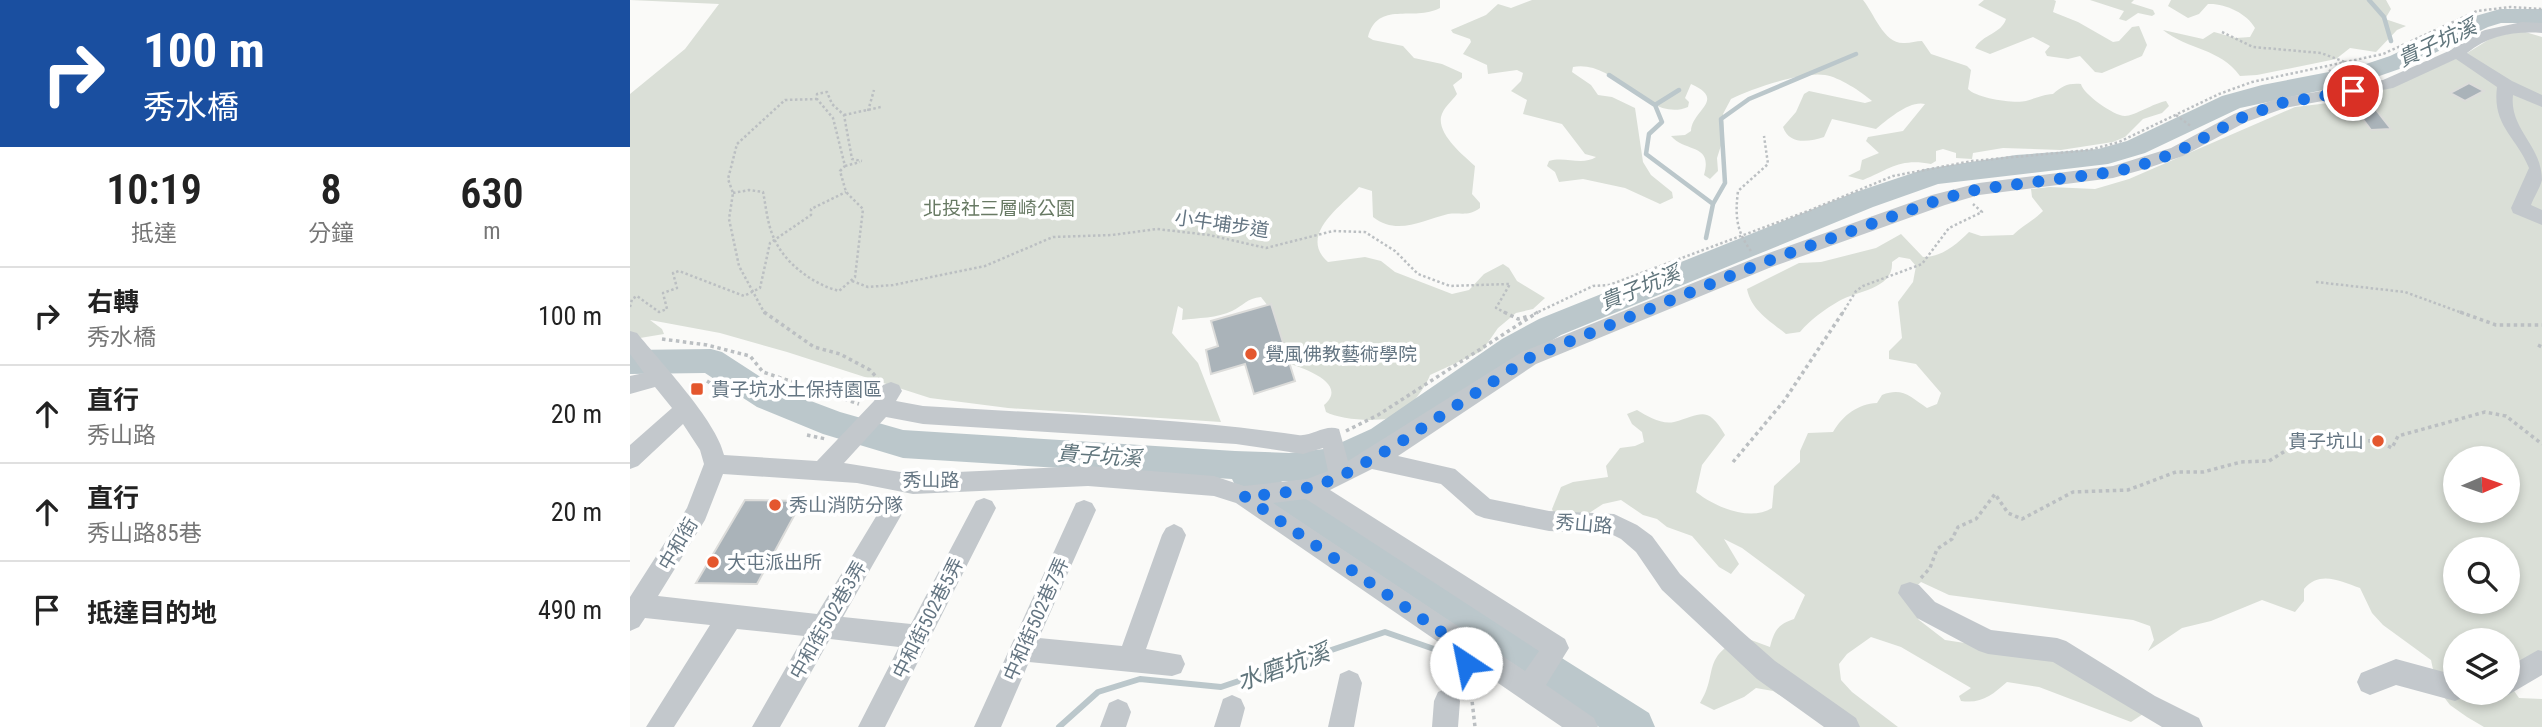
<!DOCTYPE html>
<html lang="zh-TW">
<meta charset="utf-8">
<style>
:root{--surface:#fff;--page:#f2f2f2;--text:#222;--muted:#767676;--line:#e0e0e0}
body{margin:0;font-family:"Roboto Condensed","Noto Sans TC",sans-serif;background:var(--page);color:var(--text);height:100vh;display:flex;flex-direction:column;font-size:26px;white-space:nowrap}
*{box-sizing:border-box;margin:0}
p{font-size:23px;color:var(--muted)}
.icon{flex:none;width:38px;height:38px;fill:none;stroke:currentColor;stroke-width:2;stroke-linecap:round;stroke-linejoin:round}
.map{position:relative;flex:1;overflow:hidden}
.side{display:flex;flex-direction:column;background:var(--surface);width:630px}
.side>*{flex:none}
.banner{background:#1a4fa0;color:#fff;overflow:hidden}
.needle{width:46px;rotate:88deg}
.controls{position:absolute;left:1813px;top:446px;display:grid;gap:14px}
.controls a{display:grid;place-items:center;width:77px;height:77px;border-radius:50%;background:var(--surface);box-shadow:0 4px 10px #0003;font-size:35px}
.pin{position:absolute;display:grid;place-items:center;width:60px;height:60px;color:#fff;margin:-30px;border:4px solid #fff;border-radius:50%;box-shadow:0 2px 7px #0007}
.me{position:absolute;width:77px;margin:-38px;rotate:326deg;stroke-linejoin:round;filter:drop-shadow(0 0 5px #0008)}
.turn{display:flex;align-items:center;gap:24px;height:147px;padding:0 28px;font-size:32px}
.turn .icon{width:91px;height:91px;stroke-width:2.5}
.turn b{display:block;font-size:49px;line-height:60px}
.eta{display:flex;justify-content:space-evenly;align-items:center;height:119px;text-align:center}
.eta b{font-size:42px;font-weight:600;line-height:49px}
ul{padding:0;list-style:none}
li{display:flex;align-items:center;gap:21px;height:98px;padding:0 28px;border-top:2px solid var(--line)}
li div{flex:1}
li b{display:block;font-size:26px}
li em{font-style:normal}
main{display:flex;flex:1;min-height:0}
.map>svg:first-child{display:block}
</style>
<main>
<section class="side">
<div class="banner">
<div class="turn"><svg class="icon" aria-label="right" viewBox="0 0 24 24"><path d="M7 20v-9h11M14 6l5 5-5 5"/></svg><div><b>100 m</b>秀水橋</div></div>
</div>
<div class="eta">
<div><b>10:19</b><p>抵達</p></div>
<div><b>8</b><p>分鐘</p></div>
<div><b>630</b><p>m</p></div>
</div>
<ul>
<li><svg class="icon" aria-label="right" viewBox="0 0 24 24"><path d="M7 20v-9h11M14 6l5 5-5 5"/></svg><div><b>右轉</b><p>秀水橋</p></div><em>100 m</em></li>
<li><svg class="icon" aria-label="ahead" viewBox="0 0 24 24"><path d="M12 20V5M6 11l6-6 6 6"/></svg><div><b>直行</b><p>秀山路</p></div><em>20 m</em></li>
<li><svg class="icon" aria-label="ahead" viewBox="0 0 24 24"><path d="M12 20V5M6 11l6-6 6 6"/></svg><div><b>直行</b><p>秀山路85巷</p></div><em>20 m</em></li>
<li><svg class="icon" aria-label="arrive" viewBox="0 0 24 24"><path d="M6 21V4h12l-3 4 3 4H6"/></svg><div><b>抵達目的地</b></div><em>490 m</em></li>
</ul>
</section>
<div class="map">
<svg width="1912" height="727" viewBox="0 0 1912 727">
<rect width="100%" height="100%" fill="#fafaf8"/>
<path fill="#dadfd7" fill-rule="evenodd" d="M 0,0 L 810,0 L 810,8 C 783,22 748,0 738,37 L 743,40 L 773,46 L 784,58 L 812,64 L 832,73 L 832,78 L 823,85 L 827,94 C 822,101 813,108 811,117 C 808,135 833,155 845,166 L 842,194 L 850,203 L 850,208 C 837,217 831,212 818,214 C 793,220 767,236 743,217 L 742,191 L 729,187 C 713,205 667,235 698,262 L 735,257 L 751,261 L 765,272 L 822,294 L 839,290 L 854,274 L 873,264 L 879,268 L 887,281 L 915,298 L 903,309 L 886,313 L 868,328 L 852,351 L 800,375 C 797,385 780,408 771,414 C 755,424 711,420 696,412 L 694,405 C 720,383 671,367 654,362 L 638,306 L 631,297 C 617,298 613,306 602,311 C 588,318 567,318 552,320 L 553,309 L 548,306 L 542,333 L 568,363 L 591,422 L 378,408 L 300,398 L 157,352 L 90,333 L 20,320 L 32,329 L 34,334 L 10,338 L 0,334 L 0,94 L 55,49 L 89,4 Z
M 902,0 L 1233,0 C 1244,13 1254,45 1275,43 C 1281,43 1286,41 1292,41 L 1301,54 L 1337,66 L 1341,70 L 1338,89 C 1346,98 1384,104 1396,101 C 1406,98 1412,95 1423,94 C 1432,86 1438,83 1451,84 C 1453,94 1484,116 1495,116 C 1504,116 1524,103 1536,101 L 1539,106 L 1532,113 L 1513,119 L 1495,137 L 1483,142 L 1431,150 L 1373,148 L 1343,153 L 1342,159 L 1326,158 L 1326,153 L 1313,149 L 1306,151 L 1306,161 L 1301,164 C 1270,158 1260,169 1233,180 L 1218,176 L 1230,170 L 1232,160 L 1249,153 L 1236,141 L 1238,137 L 1273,131 L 1295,104 C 1280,100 1258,119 1246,129 L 1202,119 L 1194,137 C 1179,142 1159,145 1153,127 L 1166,112 L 1174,94 L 1179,91 L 1235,103 L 1242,101 C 1232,92 1209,77 1195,75 C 1173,71 1120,89 1101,99 L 1093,114 L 1094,136 L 1087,158 L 1088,171 L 1080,179 L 1074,175 C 1083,143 1056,153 1041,136 L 1055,135 L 1061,131 C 1062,110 1097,100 1061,84 L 1055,98 L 1059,102 L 1058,107 C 1018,124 986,59 943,67 L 942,72 L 961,85 L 968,95 L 982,97 L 1005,108 L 1013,162 L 1021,175 L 1042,192 L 1043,198 L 1030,204 L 995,188 L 953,179 L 929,182 L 925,172 L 917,166 L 919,161 C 935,156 952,166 966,157 L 955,154 L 932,124 L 893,114 L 897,100 L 881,91 L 891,81 L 893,73 L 887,70 L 858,74 L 857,65 L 833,54 L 841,42 L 840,39 L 823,33 L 821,30 L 856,15 L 868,4 L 881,8 Z
M 1354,0 L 1424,0 L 1426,1 L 1423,12 L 1448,22 L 1483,42 L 1489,41 L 1502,27 L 1509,26 L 1517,45 L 1512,56 L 1472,73 L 1465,72 L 1450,56 L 1438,59 L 1417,56 L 1415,52 L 1420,46 L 1403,37 L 1360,54 L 1345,48 C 1353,34 1371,34 1376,19 L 1348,5 Z
M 1460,0 L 1504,0 L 1501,3 L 1523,10 L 1525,14 L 1522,16 L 1508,13 L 1496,21 L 1489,19 L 1494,11 Z
M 1541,0 L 1756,0 L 1761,9 L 1755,19 L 1776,26 L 1767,30 L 1746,52 L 1720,48 L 1706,59 L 1627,75 L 1610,76 C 1590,48 1558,50 1533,30 L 1573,39 L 1584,32 L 1606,38 L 1620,37 L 1625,28 C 1617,13 1594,3 1578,4 L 1569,14 L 1558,18 L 1538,6 Z
M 1892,31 L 1912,37 L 1912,663 L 1878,682 L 1889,698 L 1912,699 L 1912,727 L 1854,727 L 1837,717 L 1820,705 L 1807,688 L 1801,660 L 1753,625 L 1742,613 L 1730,588 C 1710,581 1690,570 1674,589 L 1674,601 L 1665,612 L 1632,600 L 1581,621 L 1552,628 L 1518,651 L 1524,640 L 1520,626 L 1503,620 L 1319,595 L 1291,582 L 1280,592 L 1279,606 L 1289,620 L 1315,640 L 1407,654 L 1465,680 L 1513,714 L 1501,722 L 1409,687 L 1377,682 C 1362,695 1352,704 1331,701 L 1329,696 L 1341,688 L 1271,647 L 1241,637 L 1217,654 L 1209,664 L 1211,680 L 1222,692 L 1268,727 L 1202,727 L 1143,691 L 1126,688 L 1114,697 L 1084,710 L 1070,703 C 1089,673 1070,658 1113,637 L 1140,647 C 1144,631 1148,624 1164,619 L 1175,595 L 1112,548 L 1094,539 L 1109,564 L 1101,574 L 1089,567 L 1062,536 L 1037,527 L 1027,519 L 1013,515 L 991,500 L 973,504 L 936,528 L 926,519 L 922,509 L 931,487 L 943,482 L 978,477 L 976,466 L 990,448 L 1005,446 L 1014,442 L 1012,432 L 1002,424 L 997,414 L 1007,410 C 1017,416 1032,425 1044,422 C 1071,415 1077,404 1095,435 L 1072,465 L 1066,492 C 1085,507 1120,522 1142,508 L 1144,486 L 1170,462 L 1170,451 L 1178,433 L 1203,432 C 1213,415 1228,404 1247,403 L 1252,395 C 1273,387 1280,397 1297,408 L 1307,404 L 1311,393 L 1286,364 L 1259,359 L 1259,351 L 1272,338 L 1268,302 L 1283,282 L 1286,266 L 1280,259 L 1269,257 L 1262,262 C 1264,289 1227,291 1209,301 C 1195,309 1180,320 1170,332 L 1156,334 C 1140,321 1121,310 1117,289 L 1169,263 L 1191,262 L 1246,248 L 1271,234 L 1293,257 C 1312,257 1326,245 1339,232 L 1351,236 L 1383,235 C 1392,226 1403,221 1413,211 L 1402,197 L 1401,189 L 1420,187 L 1465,189 L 1499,179 L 1665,107 L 1707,102 L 1762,87 L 1834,55 L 1863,37 ZM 1825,458 L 1878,458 L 1878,511 L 1825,511 ZM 1825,550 L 1878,550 L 1878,602 L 1825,602 ZM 1825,640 L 1878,640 L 1878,693 L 1825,693 Z"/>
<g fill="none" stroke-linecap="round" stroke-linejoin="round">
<path stroke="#bbc7cb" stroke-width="4.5" d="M 1739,0 L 1754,17 L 1761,41
M 1766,56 L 1769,61
M 979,75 L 1025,105 L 1032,122 L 1019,134 L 1016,154 L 1083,204
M 1025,105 L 1049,90
M 1076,238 L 1083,204 L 1095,183 L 1091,119 L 1119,99 L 1226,54
M 1071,264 L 1072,258"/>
<path stroke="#bbc7cb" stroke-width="6" d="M 429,727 L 468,692 L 510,679 L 591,687 L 755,632 L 804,649"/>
<path fill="#bbc7cb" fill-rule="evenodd" d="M 1870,9 L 1912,9 L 1912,23 L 1871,23 L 1858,27 L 1778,66 L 1735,81 L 1610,108 L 1515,153 L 1478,164 L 1308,184 L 1243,207 L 931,335 C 848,383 749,485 651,481 L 1019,713 L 1025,727 L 969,727 L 607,489 L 602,479 L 273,458 L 193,434 L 127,407 L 75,373 L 0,374 L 0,350 L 81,349 L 92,352 L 149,389 L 210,412 L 273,430 L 605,451 L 659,453 L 694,449 L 710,443 L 741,429 L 872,339 L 909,319 L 1223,193 L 1295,169 L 1386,155 L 1468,149 L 1497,141 L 1592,96 L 1632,85 L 1730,66 L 1760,56 L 1842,17 Z"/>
</g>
<path fill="#aab3b9" stroke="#dcdcda" stroke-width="2" d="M 1839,83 L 1854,91 L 1835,101 L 1820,93 Z
M 1723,106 L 1743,106 L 1761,129 L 1741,130 Z
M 641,304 L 665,381 L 624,394 L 615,364 L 581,374 L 576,350 L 588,346 L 581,321 Z
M 115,500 L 172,501 L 127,584 L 66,583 Z"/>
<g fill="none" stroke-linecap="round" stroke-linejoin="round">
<path stroke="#bbbfc2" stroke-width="2.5" stroke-dasharray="2.5 2.5" stroke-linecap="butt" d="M 1592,32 L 1623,47 L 1691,53 L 1715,62
M 1699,70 L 1711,80
M 238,111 L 244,90
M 214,115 L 251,107
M 1546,115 L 1562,127
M 215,166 L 230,162
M 103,193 L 119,190 L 133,192 C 136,206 137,222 143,236 C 153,262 182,284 209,291 L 225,277 L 233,209 L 216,192 L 210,171 L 215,166 L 203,118 L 187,99 L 187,94 L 197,92 L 202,104 L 214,115 L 222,159 L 232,161
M 1121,251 C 1106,231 1105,215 1108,191 L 1138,164 L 1134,136
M 222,281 L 238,287 L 263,285 L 355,266 L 423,237 L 482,235 L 527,229 L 579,235 L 636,248 L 703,231 L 735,232 L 765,251 L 788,274 L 820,286 L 880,284 L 866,308 L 878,314
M 1686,282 L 1775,292 L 1835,314
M 0,307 L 2,299 L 7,296 L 29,312 L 37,309 L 33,293 L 47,288 L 43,273 L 49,271 L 114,296 L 130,288 L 140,243 L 181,215 L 181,209 L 216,192
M 135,314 L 109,266 L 99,219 L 103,193 L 98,179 L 107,144 L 155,100 L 187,99
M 904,314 L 963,286 L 979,285 L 1178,211 L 1263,176 L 1342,161 L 1459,150 L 1489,142 L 1589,94 L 1622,82 L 1753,54 L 1847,11 L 1880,7 L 1912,9
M 1212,314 L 1226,291 L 1233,286 L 1292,264 L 1319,228 L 1352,212 L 1343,204"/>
<path stroke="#bbbfc2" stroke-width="3.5" stroke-dasharray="3.5 3.5" stroke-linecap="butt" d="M 134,312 L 184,347 L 210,354 L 240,370 L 249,380
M 874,312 L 888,319 L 899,316
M 1830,312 L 1866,325 L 1912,325
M 32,339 L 77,345 L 120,356 L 133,372 L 229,404
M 1908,345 L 1912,347
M 77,381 L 102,397
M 716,431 L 748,415 L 908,312
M 177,435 L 196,439
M 1103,462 L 1154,401 L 1213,312
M 1291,578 L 1300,568 L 1307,549 L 1322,539 L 1328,527 L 1346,519 L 1365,494 L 1378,513 L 1392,519 L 1443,492 L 1498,490 L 1546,472 L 1573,472 L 1611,462 L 1639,461 L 1673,440 L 1748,441 L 1762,448 L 1768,436 L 1855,412 L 1876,416 L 1912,444
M 839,674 L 845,727"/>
<path fill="#c3c8cc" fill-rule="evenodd" d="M 1892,22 L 1912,23 L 1912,33 C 1885,31 1859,35 1837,53 L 1882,81 L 1912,95 L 1912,107 L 1883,95 C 1879,129 1912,145 1912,180 C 1910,188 1904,197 1901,205 L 1912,210 L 1912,225 L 1883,213 L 1881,208 L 1899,168 C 1886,136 1862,126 1867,87 L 1826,59 L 1763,88 L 1655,108 L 1616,122 L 1553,156 L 1515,169 L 1483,178 L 1349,195 L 1315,205 L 1139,268 L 906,364 L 768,456 L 825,469 L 860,499 L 919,511 L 984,514 L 1007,525 L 1022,536 L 1050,574 L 1111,631 L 1145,661 L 1226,718 L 1230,727 L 1194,727 L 1127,679 L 1032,590 L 1006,552 L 991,539 L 981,534 L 919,531 L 854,518 L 846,515 L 811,484 L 742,469 L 700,490 L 935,639 L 939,648 L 916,685 L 964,718 L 968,727 L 932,727 L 606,503 L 584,496 L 458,486 L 283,494 L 227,483 L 93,474 L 75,520 L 28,596 L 187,614 L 253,505 L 261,502 L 269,505 L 273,512 L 213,617 L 281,624 L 346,501 L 354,498 L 362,501 L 366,508 L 255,727 L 228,727 L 269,647 L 200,639 L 150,727 L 122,727 L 174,636 L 107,629 L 44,727 L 16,727 L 80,625 L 15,618 L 9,627 L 0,631 L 0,597 L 57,508 L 74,464 L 70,450 L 53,424 L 8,466 L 0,469 L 0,445 L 42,408 L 25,387 L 0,394 L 0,376 L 14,373 L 0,354 L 0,331 L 7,333 C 31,363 86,420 94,455 L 187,461 L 244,401 L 253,385 L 261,382 L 269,385 L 272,391 L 266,401 L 293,406 C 418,414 544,417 668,435 C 682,437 694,424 709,429 L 718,461 L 892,352 L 1125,258 L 1302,195 L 1349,183 L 1483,166 L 1541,148 L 1604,114 L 1646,99 L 1753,80 L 1821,50 L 1835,39 L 1855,30 ZM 256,417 L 293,424 L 606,444 L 673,454 L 693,448 L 698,471 L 677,479 L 614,486 L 584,476 L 458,466 L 283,474 L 214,463 ZM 676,499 L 909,651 L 895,671 L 643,503 Z
M 454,500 L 462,503 L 466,510 L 409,638 L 492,646 L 532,535 L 536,528 L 544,524 L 552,528 L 556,535 L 516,649 L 551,655 L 555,664 L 551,673 L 542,676 L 399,662 L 371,727 L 344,727 L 446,503 Z
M 1280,582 L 1289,585 L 1305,602 L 1361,630 L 1427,638 L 1436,641 L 1525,696 L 1569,718 L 1573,727 L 1532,727 L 1423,662 L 1358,654 L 1349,651 L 1287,618 L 1268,593 L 1271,585 Z
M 1908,650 L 1912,651 L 1912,675 L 1878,695 L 1874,693 L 1878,693 L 1878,667 Z
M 1766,659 L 1825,675 L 1825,693 L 1836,693 L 1834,697 L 1825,701 L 1766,685 L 1740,695 L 1731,691 L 1727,682 L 1731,673 Z
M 719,670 L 728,674 L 732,683 L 724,727 L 698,727 L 710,674 Z
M 817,688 L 826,692 L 830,701 L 828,727 L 802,727 L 804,701 L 808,692 Z
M 602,695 L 611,699 L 615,708 L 610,727 L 584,727 L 593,699 Z
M 488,699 L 497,703 L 501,712 L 496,727 L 470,727 L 479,703 Z"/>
</g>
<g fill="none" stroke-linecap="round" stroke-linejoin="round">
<path stroke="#1a73e8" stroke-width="12" stroke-dasharray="0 21.6" d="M 836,663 L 832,646 L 614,496 C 651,495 693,488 726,468 C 738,461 747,455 760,449 L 899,358 L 1132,263 L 1308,200 L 1349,189 L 1483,172 L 1509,166 L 1547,152 L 1611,118 L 1651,103 L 1723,91"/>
</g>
<g fill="#e4572e" stroke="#fff" stroke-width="2.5">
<circle cx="621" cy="354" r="7"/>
<rect x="60" y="382" width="14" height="14" rx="3.5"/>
<circle cx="1748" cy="441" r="7"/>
<circle cx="145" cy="505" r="7"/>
<circle cx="83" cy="562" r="7"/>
</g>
<g text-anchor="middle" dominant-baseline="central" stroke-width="7" stroke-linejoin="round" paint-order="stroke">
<g font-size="19" fill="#687a64" stroke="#fff">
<text x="369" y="208">北投社三層崎公園</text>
</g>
<g font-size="19" fill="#657683" stroke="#fff">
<text transform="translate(592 224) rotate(8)">小牛埔步道</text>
<text x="301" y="480">秀山路</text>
<text transform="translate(954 524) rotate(5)">秀山路</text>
<text transform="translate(48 544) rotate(-59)">中和街</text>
<text transform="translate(298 618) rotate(-63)">中和街502巷5弄</text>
<text transform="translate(406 619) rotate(-66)">中和街502巷7弄</text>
<text transform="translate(198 620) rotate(-60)">中和街502巷3弄</text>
</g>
<g font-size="19" fill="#657683" stroke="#fff" text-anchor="start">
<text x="635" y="354">覺風佛教藝術學院</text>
<text x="81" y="389">貴子坑水土保持園區</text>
<text x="1734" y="441" text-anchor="end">貴子坑山</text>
<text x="159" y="505">秀山消防分隊</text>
<text x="97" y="562">大屯派出所</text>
</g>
<g font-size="21" font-style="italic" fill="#60757c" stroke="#fff">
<text transform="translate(1807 43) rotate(-25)">貴子坑溪</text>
<text transform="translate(1010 288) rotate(-22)">貴子坑溪</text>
<text transform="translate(469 456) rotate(4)">貴子坑溪</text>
</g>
<g font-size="24" font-style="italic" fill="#60757c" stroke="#fff">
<text transform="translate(653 667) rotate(-19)">水磨坑溪</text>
</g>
</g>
</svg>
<div class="controls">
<a><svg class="needle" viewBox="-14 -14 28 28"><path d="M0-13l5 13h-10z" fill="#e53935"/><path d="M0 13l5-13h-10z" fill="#767676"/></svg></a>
<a><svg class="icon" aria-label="search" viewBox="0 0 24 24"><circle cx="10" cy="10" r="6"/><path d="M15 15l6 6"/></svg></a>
<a><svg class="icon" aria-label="layers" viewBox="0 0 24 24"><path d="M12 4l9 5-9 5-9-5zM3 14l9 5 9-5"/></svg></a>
</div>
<div class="pin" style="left:1723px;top:91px;background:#d93025"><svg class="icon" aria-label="arrive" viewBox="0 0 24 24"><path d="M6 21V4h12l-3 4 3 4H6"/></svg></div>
<svg class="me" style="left:836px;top:663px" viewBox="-20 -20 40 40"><circle r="19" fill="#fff"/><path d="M0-13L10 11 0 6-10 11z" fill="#1a73e8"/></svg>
</div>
</main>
